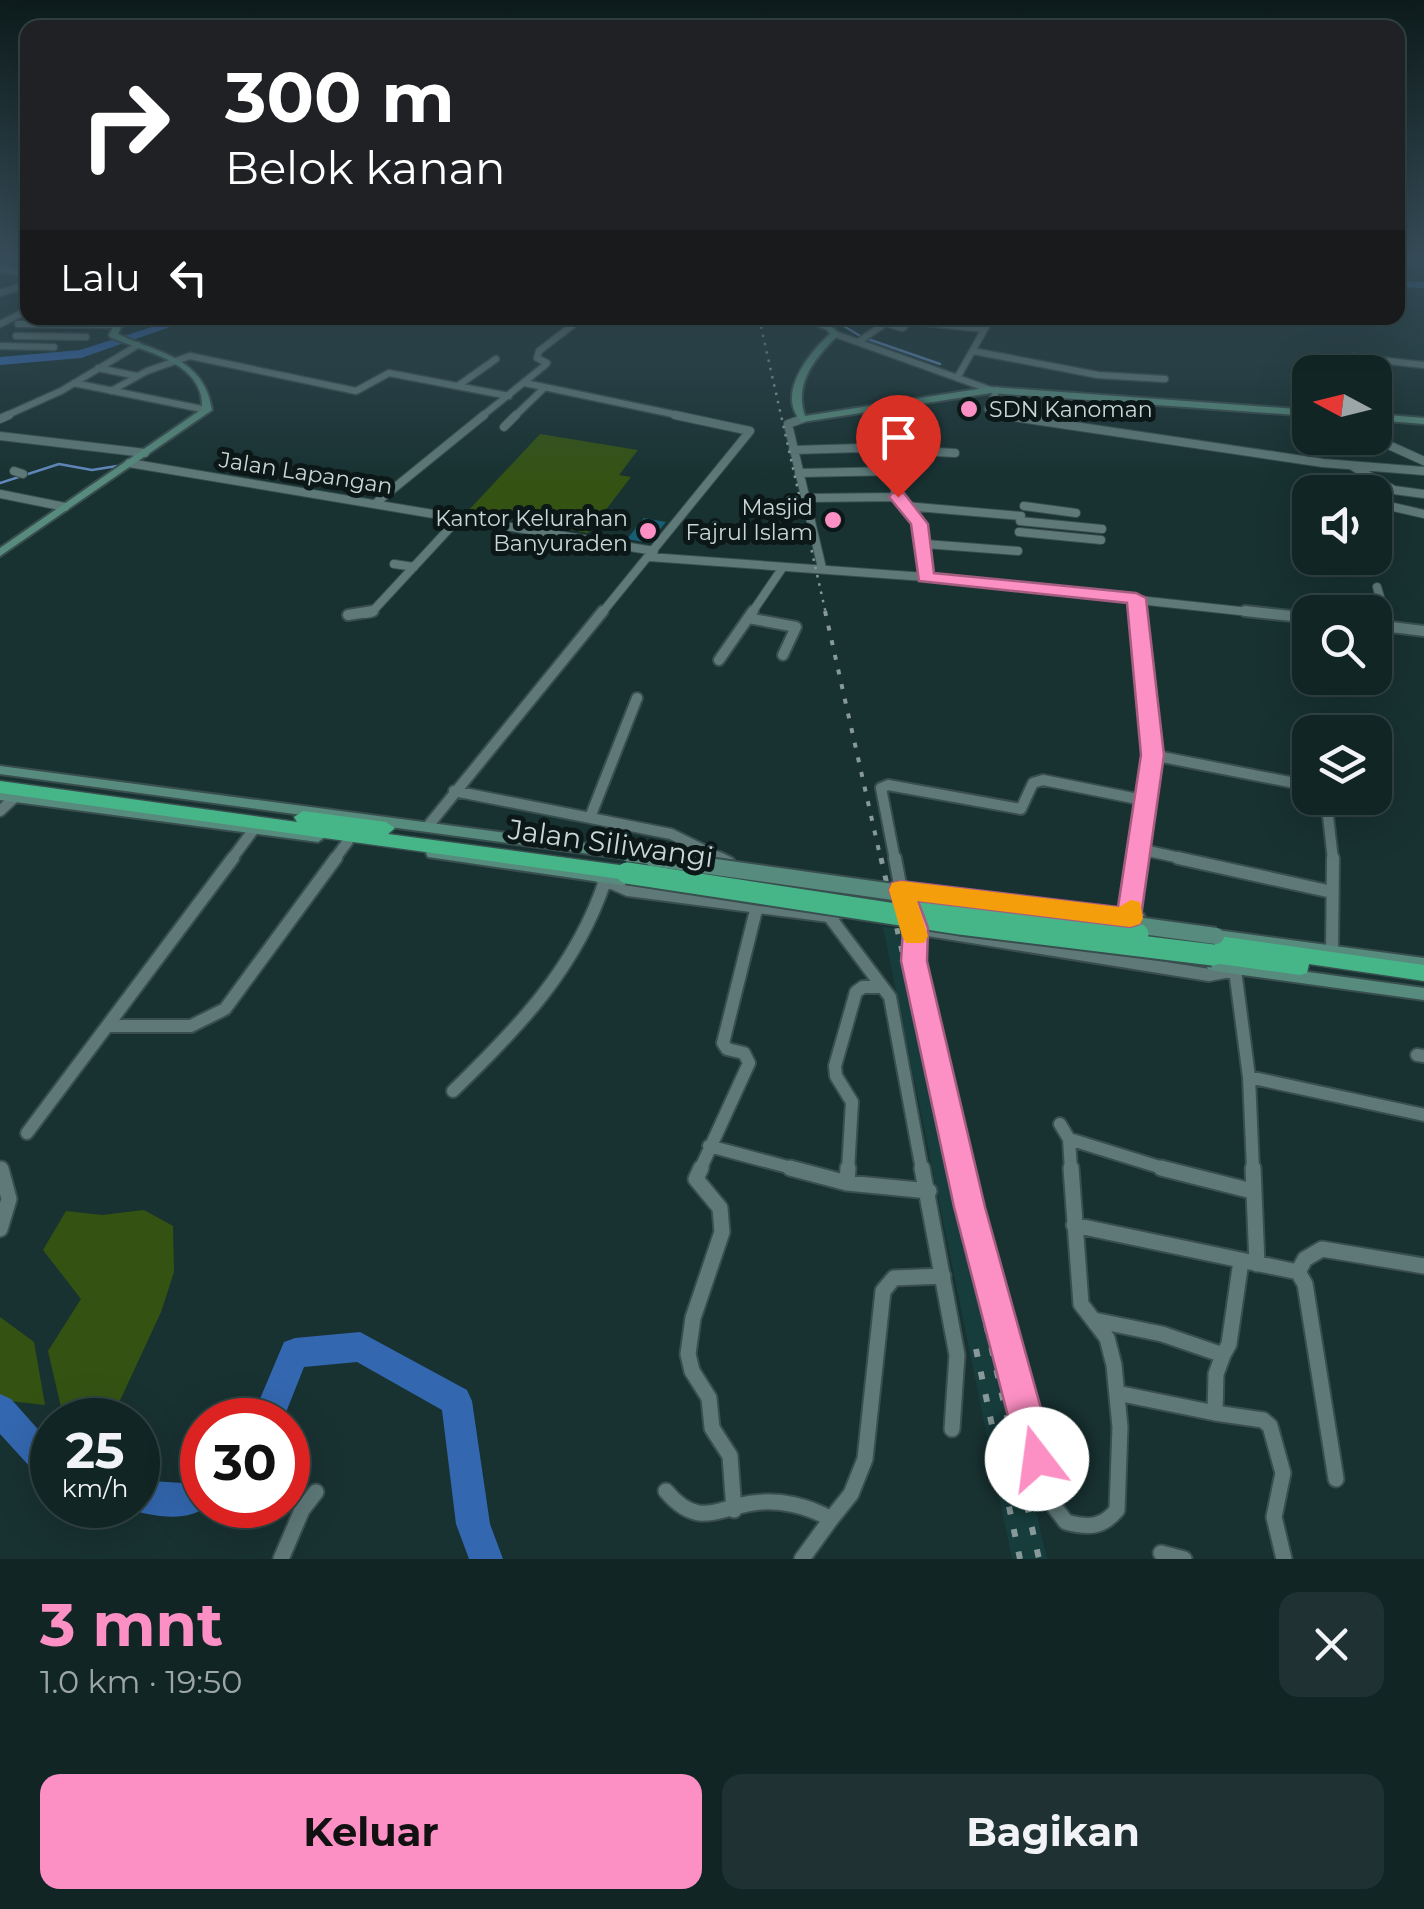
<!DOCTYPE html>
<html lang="id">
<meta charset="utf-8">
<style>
:root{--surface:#122525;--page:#1f3132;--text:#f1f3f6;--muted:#9ca5a7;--line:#314242;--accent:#fc8fc3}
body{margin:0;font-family:Montserrat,sans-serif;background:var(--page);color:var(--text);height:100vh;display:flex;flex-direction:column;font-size:38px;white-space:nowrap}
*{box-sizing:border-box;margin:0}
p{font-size:32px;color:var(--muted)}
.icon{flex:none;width:55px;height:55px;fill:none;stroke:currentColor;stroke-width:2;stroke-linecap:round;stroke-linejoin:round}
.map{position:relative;height:1559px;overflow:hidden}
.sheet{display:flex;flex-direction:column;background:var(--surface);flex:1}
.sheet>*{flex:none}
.banner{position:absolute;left:20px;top:20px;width:1385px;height:305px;border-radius:20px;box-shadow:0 10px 40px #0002,0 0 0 2px var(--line);background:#202124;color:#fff;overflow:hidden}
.needle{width:65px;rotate:277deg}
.fabs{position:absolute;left:1292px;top:355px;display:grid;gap:20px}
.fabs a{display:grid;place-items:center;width:100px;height:100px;border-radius:20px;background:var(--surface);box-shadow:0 10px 40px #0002,0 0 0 2px var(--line);font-size:50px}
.speed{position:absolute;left:30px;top:1398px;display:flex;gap:20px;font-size:50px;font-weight:700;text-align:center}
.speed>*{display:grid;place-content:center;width:130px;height:130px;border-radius:50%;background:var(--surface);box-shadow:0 10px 40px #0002,0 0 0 2px var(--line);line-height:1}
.speed small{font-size:25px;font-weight:400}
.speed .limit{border:15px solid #d22;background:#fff;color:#111}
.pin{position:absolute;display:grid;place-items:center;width:85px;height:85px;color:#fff;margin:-102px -42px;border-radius:50% 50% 50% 0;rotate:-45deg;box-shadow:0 0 10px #0007}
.pin .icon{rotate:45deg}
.me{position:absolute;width:110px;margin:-55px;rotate:345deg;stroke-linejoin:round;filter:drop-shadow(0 0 8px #0008)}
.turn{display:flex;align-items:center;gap:35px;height:210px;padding:0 40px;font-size:45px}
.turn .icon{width:130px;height:130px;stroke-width:2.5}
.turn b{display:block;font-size:70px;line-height:85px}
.then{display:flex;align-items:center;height:95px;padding:0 40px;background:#0003;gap:20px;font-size:38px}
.round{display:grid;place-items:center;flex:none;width:105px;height:105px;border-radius:20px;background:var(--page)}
.headline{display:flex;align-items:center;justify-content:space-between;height:170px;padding:0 40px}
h1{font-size:60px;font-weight:700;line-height:75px;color:var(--accent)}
.cta{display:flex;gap:20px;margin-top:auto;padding:20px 40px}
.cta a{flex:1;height:115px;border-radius:20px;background:var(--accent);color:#111;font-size:40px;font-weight:700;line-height:115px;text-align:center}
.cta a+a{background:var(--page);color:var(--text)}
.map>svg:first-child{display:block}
</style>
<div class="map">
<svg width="1424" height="1559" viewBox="0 0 1424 1559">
<rect width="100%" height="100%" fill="#183131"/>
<path fill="#173c3c" d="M 883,927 L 903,929 L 1047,1559 L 1012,1559 Z"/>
<path fill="#345313" d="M 540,434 L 638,450 L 619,475 L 631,477 L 588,533 L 467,512 Z
M 144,1210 L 173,1226 L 174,1272 L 161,1312 L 111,1420 L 64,1420 L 48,1351 L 81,1299 L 43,1250 L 66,1211 L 102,1215 Z
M 0,1317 L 34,1342 L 45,1405 L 0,1400 Z"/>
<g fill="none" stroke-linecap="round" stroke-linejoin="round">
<path stroke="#6088bb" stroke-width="2.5" d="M 830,318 L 862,337 L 940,364
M 0,483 L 59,464 L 92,470 L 117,466"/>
<path fill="#3367af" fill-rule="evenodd" d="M 1398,281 L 1424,282 L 1424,288 L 1398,287 Z
M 180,318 L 196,318 L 81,358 L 0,365 L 0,357 L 80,350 Z
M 360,1332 L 467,1390 L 472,1401 L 490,1524 L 503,1559 L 469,1559 L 456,1524 L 442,1410 L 357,1362 L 304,1367 L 283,1420 L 251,1420 L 284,1342 L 295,1338 Z
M 0,1394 L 11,1399 L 52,1445 L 52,1484 L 41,1479 L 0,1434 Z
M 202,1470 L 202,1505 L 207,1505 C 190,1524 148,1516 126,1508 L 125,1505 L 138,1505 L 138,1480 L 182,1483 L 190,1474 Z"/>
</g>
<path fill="#175d74" d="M 644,518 L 666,522 L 649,543 L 627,539 Z"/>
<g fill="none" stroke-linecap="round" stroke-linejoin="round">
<defs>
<path id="street-far4" d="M 0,268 L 28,275
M 0,293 L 28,284
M 866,318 L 903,328 L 911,318
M 908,321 L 984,329
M 0,324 L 28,310
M 18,324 L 118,325
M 835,334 L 991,390
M 16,336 L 86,337
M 858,342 L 883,325
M 0,346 L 54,347
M 973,351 L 1098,375 L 1165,379
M 1352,357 L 1424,365
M 98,368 L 137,376
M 957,378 L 991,318
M 74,383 L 207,410
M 525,383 L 687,417
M 459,385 L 496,359
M 997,390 L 988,409 L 993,414 L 1016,417
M 111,391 L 147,371 L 190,356 L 356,391 L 389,373 L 509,396
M 3,417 L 61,391 L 138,345
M 481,417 L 544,366 L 547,363 L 537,358 L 539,351 L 582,318
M 514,417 L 544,388
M 898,417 L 903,405"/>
<path id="street-far3" d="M 675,415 L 750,431
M 899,415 L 889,438 L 895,491 L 919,524 L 925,577
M 1000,415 L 1323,463 L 1424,471
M 0,419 L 9,415
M 802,419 L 788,424 L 822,568
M 504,427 L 516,415
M 0,436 L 145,453
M 1382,442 L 1424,461
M 793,450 L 861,448 L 955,453
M 129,463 L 654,551
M 1352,466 L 1394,490 L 1424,494
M 14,471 L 23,474
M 799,473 L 896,471
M 0,494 L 65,507
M 804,498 L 898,497
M 377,502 L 484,415
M 905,506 L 1021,516
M 1024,506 L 1076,513
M 1389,506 L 1424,514
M 1020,521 L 1102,529
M 1019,532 L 1101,540
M 925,544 L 1018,551
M 649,557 L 925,577 L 1268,614
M 394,564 L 414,567
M 1377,587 L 1385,614
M 1136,598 L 1138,614
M 365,614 L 371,613 L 459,518
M 601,614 L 750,431
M 751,614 L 783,567"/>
<path id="street-far2" d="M 1138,611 L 1152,754 L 1138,860
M 1245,611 L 1310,618
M 1384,611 L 1389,627
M 348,615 L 373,611
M 748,618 L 796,627 L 783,655
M 1375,625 L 1424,631
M 719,660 L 753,611
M 1152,755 L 1310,786
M 454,791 L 671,834 L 724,860
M 1326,798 L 1333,860
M 0,811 L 15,797
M 591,815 L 637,698
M 428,826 L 603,611
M 1139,849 L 1189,860
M 231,860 L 254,829
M 334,860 L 348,841
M 895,860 L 881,788 L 888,785 L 1021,809 L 1033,783 L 1043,780 L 1148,801"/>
<path id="street-far1" d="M 719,858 L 729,863
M 895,858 L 901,890 L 916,928 L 914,961 L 962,1170
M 1178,858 L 1332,892
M 601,878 L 628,890 L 829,916 L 840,912 L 846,902 L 839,883
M 927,893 L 1139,918
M 829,916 L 890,997 L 922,1170
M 1131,917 L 1139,858
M 916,928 L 1209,975 L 1235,970
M 1332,950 L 1333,858
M 1235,970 L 1249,1077 L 1253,1170
M 108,1026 L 191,1026 L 225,1009 L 336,858
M 1417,1055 L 1424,1056
M 1249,1077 L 1424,1115
M 453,1091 C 518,1028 576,968 605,881
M 1060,1124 L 1069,1139 L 1071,1170
M 27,1133 L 233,858
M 1069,1139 L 1169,1170
M 709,1146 L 799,1170
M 700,1170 L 749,1063 L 744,1053 L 727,1049 L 723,1043 L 757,906
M 848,1170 L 852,1102 L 836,1076 L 835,1066 L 856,992 L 863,987 L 882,987"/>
<path id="street" d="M 701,1168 L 696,1179 L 720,1208 L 722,1232 L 693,1318 L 688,1354 L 692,1371 L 709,1398 L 712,1428 L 730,1456 L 734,1510
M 790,1168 L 847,1183 L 929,1191
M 922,1168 L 957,1355 L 952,1429
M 961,1168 L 1047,1497 L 1066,1522 C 1088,1528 1102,1528 1117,1510 L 1120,1427 L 1114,1365 L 1107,1338 L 1081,1304 L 1071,1168
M 1161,1168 L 1252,1191
M 1253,1168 L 1257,1264
M 847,1183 L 848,1168
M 1074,1225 L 1298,1272 L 1305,1284 L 1336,1479
M 0,1229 L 9,1199 L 1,1169
M 1298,1272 L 1305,1259 L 1322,1249 L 1424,1266
M 1094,1320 L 1162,1334 L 1223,1355 L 1229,1344 L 1241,1261
M 1117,1393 L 1215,1413 L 1216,1374 L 1223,1355
M 1215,1413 L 1263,1420 L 1270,1426 L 1283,1473 L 1274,1517 L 1284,1559
M 666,1491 C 698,1529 717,1508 753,1503 C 780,1499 808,1506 831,1519 L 851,1494 L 865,1459 L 883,1291 L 894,1278 L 943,1276
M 1161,1553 L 1184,1559
M 281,1559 L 302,1510 L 316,1492
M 802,1559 L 831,1519"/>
<path id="secondary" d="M 128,318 L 138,318 L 121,327 L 118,334 C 159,354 204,357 212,410 L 0,556 L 0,548 L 202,409 C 202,404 202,398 200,392 C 189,358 138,350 110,337 L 109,335 L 115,323 Z
M 798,318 C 812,317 830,322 839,334 C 817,356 793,382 805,416 L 991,387 L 1310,410 L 1310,416 L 991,393 L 802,422 C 775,395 809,353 830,334 L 827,330 Z
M 1375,414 L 1424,418 L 1424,424 L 1375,420 Z
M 0,766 L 627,849 L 632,850 L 634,854 L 632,858 L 627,859 L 0,774 Z
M 0,790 L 318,832 L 325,837 L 318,842 L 0,800 Z
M 433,848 L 621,875 L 626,876 L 628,880 L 626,884 L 621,885 L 428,857 L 426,853 L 428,849 Z
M 1217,930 L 1424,958 L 1424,970 L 1217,942 L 1211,940 L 1209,936 L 1211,932 Z
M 1214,959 L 1424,988 L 1424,1000 L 1214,971 L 1208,969 L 1206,965 L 1208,961 Z"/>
<path id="highway" d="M 0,781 L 297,822 L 294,817 L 303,811 L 386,822 L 395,828 L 388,834 L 627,866 L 634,868 L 636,873 L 634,878 L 627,880 L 0,793 Z
M 1204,934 L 1424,965 L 1424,981 L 1309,964 L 1307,973 L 1300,975 L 1213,963 L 1206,960 L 1203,955 L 1206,950 L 1197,947 L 1194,942 L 1197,937 Z"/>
</defs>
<use href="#street-far4" stroke="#394e4e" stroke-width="9"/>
<use href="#street-far3" stroke="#394e4e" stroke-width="10"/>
<use href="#street-far2" stroke="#394e4e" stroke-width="14"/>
<use href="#street-far1" stroke="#394e4e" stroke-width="16"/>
<use href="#street" stroke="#394e4e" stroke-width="19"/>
<use href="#secondary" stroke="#394e4e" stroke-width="4"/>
<use href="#highway" stroke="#394e4e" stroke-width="3"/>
<use href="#street-far4" stroke="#5e7978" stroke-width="6"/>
<use href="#street-far3" stroke="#5e7978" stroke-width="8"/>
<use href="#street-far2" stroke="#5e7978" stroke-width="10"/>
<use href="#street-far1" stroke="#5e7978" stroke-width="12"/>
<use href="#street" stroke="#5e7978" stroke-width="15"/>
<use href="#secondary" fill="#578b7d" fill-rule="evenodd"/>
<use href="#highway" fill="#46b588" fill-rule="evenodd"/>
<path stroke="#879999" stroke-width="2.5" stroke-dasharray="2.5 6" stroke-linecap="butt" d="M 759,318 L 826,614"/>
<path stroke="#879999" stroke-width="4" stroke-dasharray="5 10" stroke-linecap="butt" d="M 825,611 L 881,860"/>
<path stroke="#879999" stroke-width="5" stroke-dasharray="6 12" stroke-linecap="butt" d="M 881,858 L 951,1170"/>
<path stroke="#879999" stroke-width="6" stroke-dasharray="8 15" stroke-linecap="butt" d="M 951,1168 L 1039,1559
M 976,1349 L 1020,1559"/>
<defs>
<path id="secondary-bridge-far1" d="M 627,854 L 670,860"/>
<path id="secondary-bridge" d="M 652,858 L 929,897
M 1128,924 L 1216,936"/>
<path id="highway-bridge" d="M 627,873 L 960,924 L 1213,955
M 916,905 L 1138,934"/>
</defs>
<use href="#secondary-bridge-far1" stroke="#394e4e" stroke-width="18" stroke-linecap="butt"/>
<use href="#secondary-bridge" stroke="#394e4e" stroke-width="20" stroke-linecap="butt"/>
<use href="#highway-bridge" stroke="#394e4e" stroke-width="25" stroke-linecap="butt"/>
<use href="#secondary-bridge-far1" stroke="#578b7d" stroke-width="14"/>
<use href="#secondary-bridge" stroke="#578b7d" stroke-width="16"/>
<use href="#highway-bridge" stroke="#46b588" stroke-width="21"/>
</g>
<linearGradient id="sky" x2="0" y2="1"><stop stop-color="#0d1b1b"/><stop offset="0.54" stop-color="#374e5a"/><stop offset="1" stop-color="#374e5a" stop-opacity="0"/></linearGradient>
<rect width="1424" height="479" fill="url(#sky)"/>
<path fill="#fc8fc3" stroke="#a45d7f" stroke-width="2.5" d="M 892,493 L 904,493 L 928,524 L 934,573 L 1136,593 L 1146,598 L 1164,755 L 1140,924 L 1130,927 L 918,901 L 928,928 L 927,961 L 985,1207 L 1055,1459 L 1050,1472 L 1037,1477 L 1024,1472 L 1019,1459 L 954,1207 L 901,961 L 903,928 L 889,890 L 892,883 L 901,881 L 1118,907 L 1141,755 L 1127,603 L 919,581 L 911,524 L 889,497 Z"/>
<path fill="#f59e0b" d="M 901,881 L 1119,907 L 1131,900 L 1140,902 L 1143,918 L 1140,924 L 1130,927 L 917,901 L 928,936 L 924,943 L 906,943 L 902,936 L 889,890 L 892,883 Z"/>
<g fill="#fc8fc3" stroke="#0c1717" stroke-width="4">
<circle cx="969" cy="409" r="10"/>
<circle cx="833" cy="520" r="10"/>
<circle cx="648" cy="531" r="10"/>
</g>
<g text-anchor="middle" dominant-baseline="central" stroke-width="10" stroke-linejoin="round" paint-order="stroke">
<g font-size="22" fill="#c8d6d6" stroke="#0c1717" text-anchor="end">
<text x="989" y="409" text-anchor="start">SDN Kanoman</text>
<text x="813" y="507">Masjid<tspan x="813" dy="25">Fajrul Islam</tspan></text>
<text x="628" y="518">Kantor Kelurahan<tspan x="628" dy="25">Banyuraden</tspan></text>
</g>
<g font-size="22" fill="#c8d6d6" stroke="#0c1717">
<text transform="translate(306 473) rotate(9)">Jalan Lapangan</text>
</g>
<g font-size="28" fill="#c8d6d6" stroke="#0c1717">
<text transform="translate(611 843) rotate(8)">Jalan Siliwangi</text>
</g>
</g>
</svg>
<div class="fabs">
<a><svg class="needle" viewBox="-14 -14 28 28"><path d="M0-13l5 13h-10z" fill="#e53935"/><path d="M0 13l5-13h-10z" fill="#9ca5a7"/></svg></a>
<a><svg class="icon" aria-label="sound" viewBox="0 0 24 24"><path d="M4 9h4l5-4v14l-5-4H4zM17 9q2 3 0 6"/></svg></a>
<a><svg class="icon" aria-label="search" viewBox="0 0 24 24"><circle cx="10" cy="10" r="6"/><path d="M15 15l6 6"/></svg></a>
<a><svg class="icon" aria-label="layers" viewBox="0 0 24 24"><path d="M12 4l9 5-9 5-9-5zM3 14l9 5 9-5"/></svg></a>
</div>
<div class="speed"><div>25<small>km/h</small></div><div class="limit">30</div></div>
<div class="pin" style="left:898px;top:497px;background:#d93025"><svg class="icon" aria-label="arrive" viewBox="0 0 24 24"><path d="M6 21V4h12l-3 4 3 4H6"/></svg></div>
<svg class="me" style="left:1037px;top:1459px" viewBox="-20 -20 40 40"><circle r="19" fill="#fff"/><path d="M0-13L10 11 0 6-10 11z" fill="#fc8fc3"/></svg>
<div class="banner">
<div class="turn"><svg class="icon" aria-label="right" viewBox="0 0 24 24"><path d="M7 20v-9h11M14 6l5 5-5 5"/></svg><div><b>300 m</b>Belok kanan</div></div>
<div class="then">Lalu<svg class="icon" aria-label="left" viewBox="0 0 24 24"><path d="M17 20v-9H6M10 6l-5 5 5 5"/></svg></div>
</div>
</div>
<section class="sheet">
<div class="headline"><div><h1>3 mnt</h1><p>1.0 km · 19:50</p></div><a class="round"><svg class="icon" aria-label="close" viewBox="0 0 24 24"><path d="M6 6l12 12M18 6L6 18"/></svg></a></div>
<div class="cta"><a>Keluar</a><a>Bagikan</a></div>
</section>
